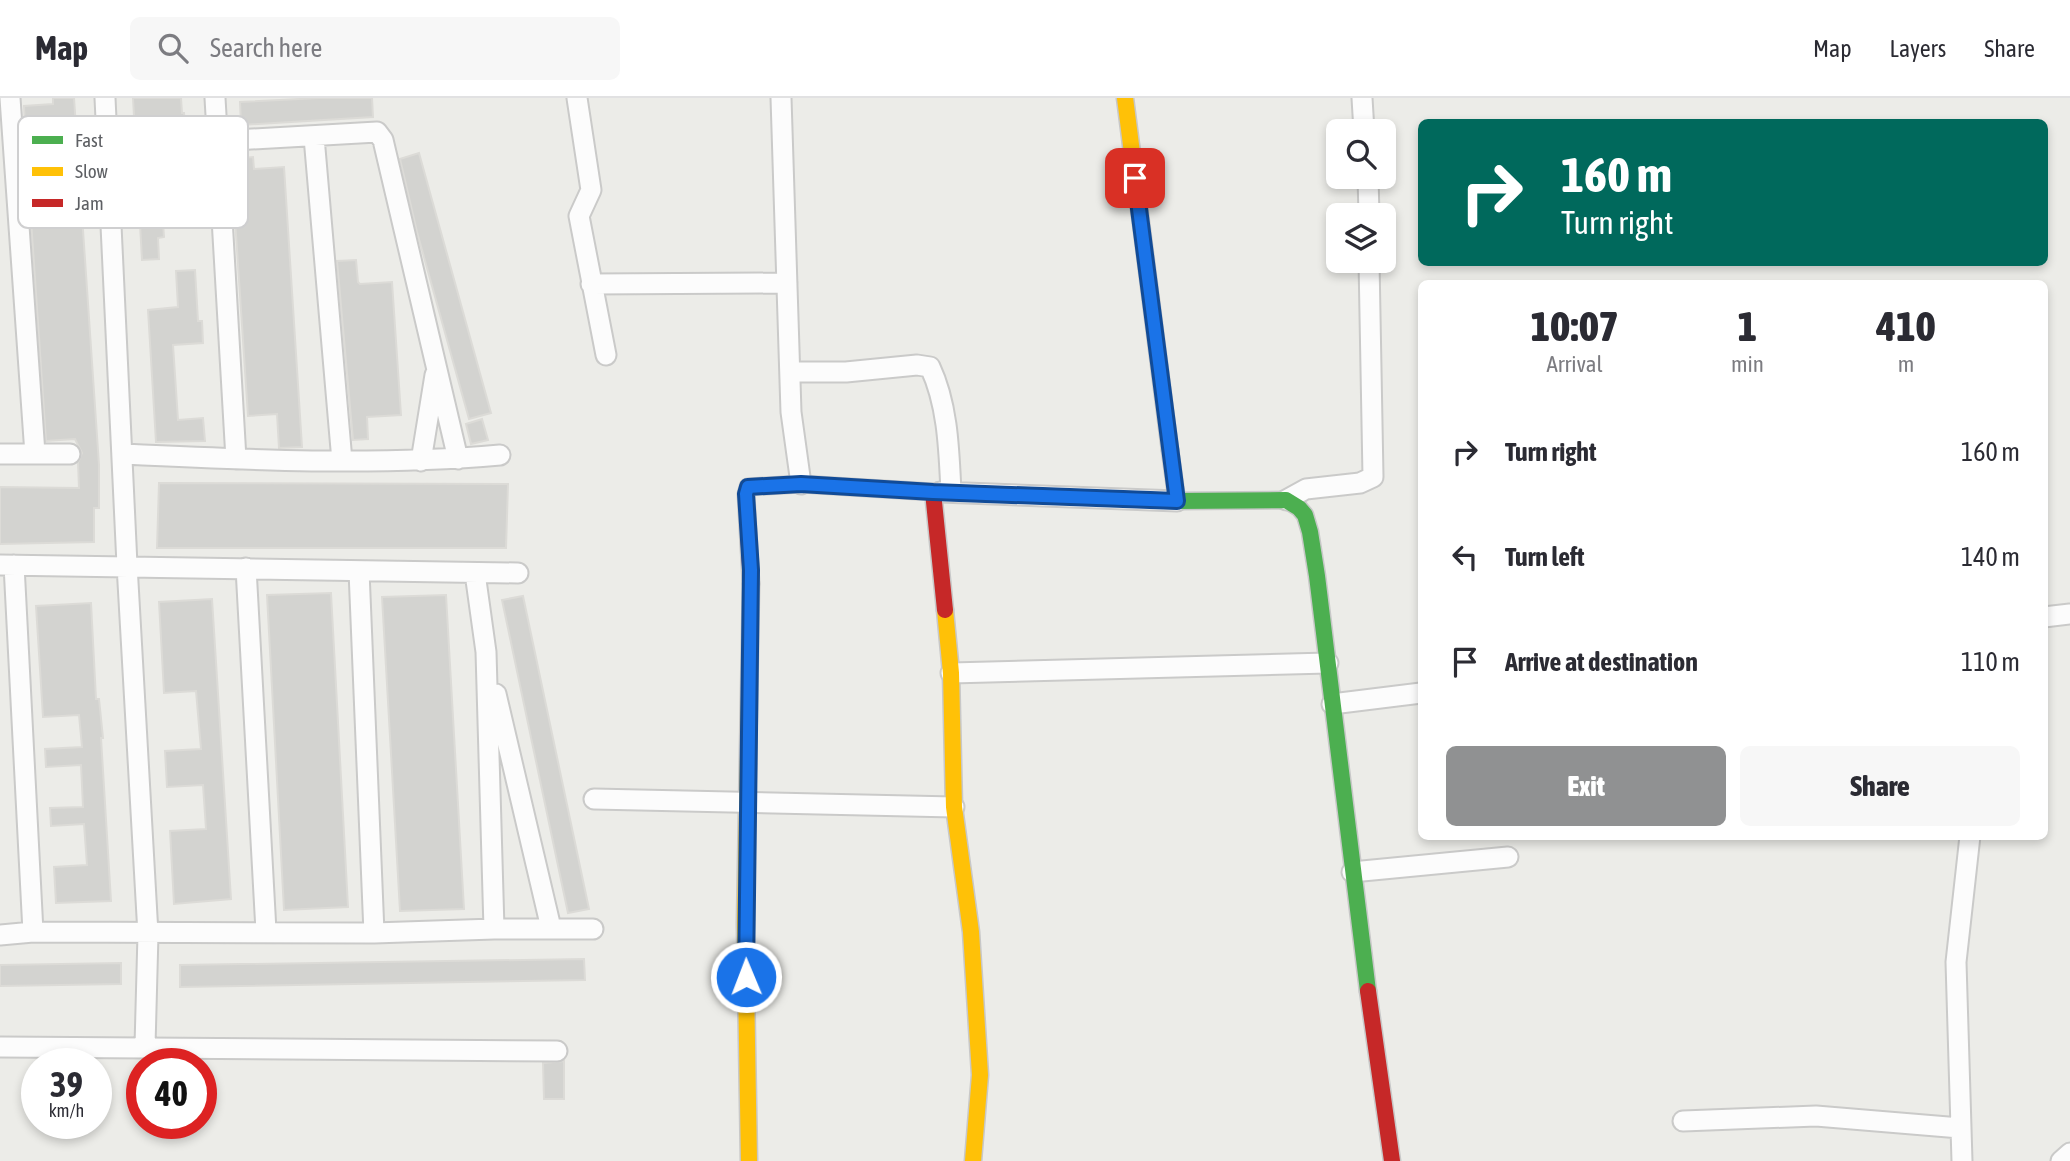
<!DOCTYPE html>
<style>
:root{--surface:#fff;--page:#f7f7f7;--text:#2b2b33;--muted:#7c7c81;--line:#e1e1e2;--accent:#909192}
body{margin:0;font-family:"Asap Condensed",sans-serif;background:var(--page);color:var(--text);height:100vh;display:flex;flex-direction:column;font-size:26px;white-space:nowrap}
*{box-sizing:border-box;margin:0}
p{font-size:23px;color:var(--muted)}
.icon{flex:none;width:38px;height:38px;fill:none;stroke:currentColor;stroke-width:2;stroke-linecap:round;stroke-linejoin:round}
.map{position:relative;flex:1;overflow:hidden}
.drawer{position:absolute;left:1418px;top:182px;width:630px;height:560px;display:flex;flex-direction:column;background:var(--surface);border-radius:10px;box-shadow:0 4px 10px #0003}
.drawer>*{flex:none}
.hud{position:absolute;left:1418px;top:21px;width:630px;height:147px;border-radius:10px;box-shadow:0 4px 10px #0003;background:#00695c;color:#fff;overflow:hidden}
.buttons{position:absolute;left:1326px;top:21px;display:grid;gap:14px}
.buttons a{display:grid;place-items:center;width:70px;height:70px;border-radius:10px;background:var(--surface);box-shadow:0 4px 10px #0003;font-size:35px}
.speed{position:absolute;left:21px;top:950px;display:flex;gap:14px;font-size:35px;font-weight:700;text-align:center}
.speed>*{display:grid;place-content:center;width:91px;height:91px;border-radius:50%;background:var(--surface);box-shadow:0 4px 10px #0003;line-height:1}
.speed small{font-size:18px;font-weight:400}
.speed .limit{border:10px solid #d22;background:#fff;color:#111}
.pin{position:absolute;display:grid;place-items:center;width:60px;height:60px;color:#fff;margin:-30px;border-radius:14px;box-shadow:0 4px 10px #0006}
.me{position:absolute;width:77px;margin:-38px;rotate:359deg;stroke-linejoin:round;filter:drop-shadow(0 0 5px #0008)}
.turn{display:flex;align-items:center;gap:24px;height:147px;padding:0 28px;font-size:32px}
.turn .icon{width:91px;height:91px;stroke-width:2.5}
.turn b{display:block;font-size:49px;line-height:60px}
.eta{display:flex;justify-content:space-evenly;align-items:center;height:119px;text-align:center}
.eta b{font-size:42px;font-weight:800;line-height:49px}
.cta{display:flex;gap:14px;margin-top:auto;padding:14px 28px}
.cta a{flex:1;height:80px;border-radius:10px;background:var(--accent);color:#fff;font-size:28px;font-weight:800;line-height:80px;text-align:center}
.cta a+a{background:var(--page);color:var(--text)}
ul{padding:0;list-style:none}
li{display:flex;align-items:center;gap:21px;height:105px;padding:0 28px}
li div{flex:1}
li b{display:block;font-size:26px}
li em{font-style:normal}
header{display:flex;align-items:center;gap:42px;box-sizing:border-box;height:98px;padding:0 35px;background:var(--surface);border-bottom:2px solid var(--line)}
header strong{font-size:33px}
nav{display:flex;gap:38px;margin-inline-start:auto;font-size:24px}
.search{width:490px;height:63px;background:var(--page);display:flex;align-items:center;gap:18px;box-sizing:border-box;padding:0 24px;border-radius:10px;color:var(--muted);font-size:26px}
.map>svg:first-child{display:block}
</style>
<header>
<strong>Map</strong>
<div class="search"><svg class="icon" aria-label="search" viewBox="0 0 24 24"><circle cx="10" cy="10" r="6"/><path d="M15 15l6 6"/></svg>Search here</div>
<nav><a>Map</a><a>Layers</a><a>Share</a></nav>
</header>
<div class="map">
<svg width="2070" height="1063" viewBox="0 0 2070 1063">
<rect width="100%" height="100%" fill="#ecece8"/>
<path fill="#d3d3d0" stroke="#dcdbd7" stroke-width="2" d="M 53,0 L 74,0 L 99,367 L 99,410 L 94,410 L 94,444 L 0,446 L 0,389 L 79,390 L 78,364 L 82,355 L 75,341 L 46,343 L 26,48 L 24,8 L 53,6 Z
M 133,0 L 181,0 L 182,15 L 184,15 L 186,37 L 158,39 L 162,103 L 193,102 L 194,123 L 163,125 L 164,139 L 158,140 L 159,161 L 142,162 Z
M 319,0 L 372,0 L 373,19 L 241,27 L 240,4 Z
M 419,55 L 491,315 L 469,321 L 417,134 L 400,61 Z
M 253,59 L 254,71 L 284,69 L 302,349 L 279,350 L 277,316 L 248,318 L 231,61 Z
M 356,162 L 358,184 L 360,186 L 392,184 L 401,317 L 367,319 L 368,341 L 353,342 L 337,163 Z
M 195,172 L 198,223 L 202,223 L 203,245 L 173,247 L 178,322 L 203,320 L 205,343 L 156,344 L 148,212 L 178,209 L 176,173 Z
M 482,321 L 488,342 L 471,346 L 466,326 Z
M 159,385 L 508,386 L 506,450 L 157,450 Z
M 331,495 L 348,809 L 284,812 L 267,497 Z
M 446,497 L 464,811 L 400,813 L 382,499 Z
M 523,498 L 589,811 L 568,815 L 502,502 Z
M 212,501 L 231,801 L 174,806 L 170,733 L 206,731 L 203,687 L 167,689 L 165,653 L 201,651 L 196,593 L 164,595 L 159,504 Z
M 91,505 L 96,601 L 99,601 L 103,640 L 101,640 L 111,803 L 56,805 L 54,769 L 87,767 L 84,726 L 51,728 L 50,710 L 83,709 L 81,667 L 46,669 L 45,651 L 82,649 L 79,617 L 43,619 L 36,508 Z
M 584,861 L 585,882 L 180,889 L 180,867 Z
M 121,865 L 121,886 L 0,888 L 0,867 Z
M 564,963 L 564,1001 L 544,1001 L 543,965 Z"/>
<g fill="none" stroke-linecap="round" stroke-linejoin="round">
<defs>
<path id="street" d="M 10,0 L 35,356
M 105,0 L 127,467 L 148,836 L 145,948
M 215,0 L 236,361
M 577,0 L 591,92 L 579,118 L 606,257
M 781,0 L 791,314 L 801,386
M 1362,0 L 1364,33
M 314,39 L 342,363
M 218,43 L 377,34 L 383,42 L 458,361
M 1368,79 L 1369,117
M 591,186 L 787,185
M 791,274 L 846,274 L 917,267 L 930,269 C 948,307 949,353 951,394
M 0,356 L 70,356
M 123,356 C 249,362 374,368 500,357
M 421,363 L 435,277
M 940,394 L 1177,403
M 1286,402 L 1306,391 L 1360,385 L 1373,379 L 1369,163
M 0,467 L 518,475
M 14,467 L 33,834
M 246,470 L 266,833
M 359,473 L 374,835
M 475,475 L 486,554 L 494,831
M 2044,519 L 2070,516
M 951,575 L 1328,565
M 496,596 L 551,830
M 1332,606 L 1421,595
M 594,701 L 954,709
M 1352,774 L 1508,759
M 0,837 L 33,834 L 374,835 L 494,831 L 593,831
M 0,949 L 557,953
M 1683,1023 L 1816,1018 L 1960,1030
M 1962,1063 L 1956,864 L 1970,738
M 2061,1063 L 2070,1055"/>
<path id="fast" d="M 1170,352 L 1177,403 L 1286,402 L 1299,410 L 1305,417 L 1310,434 L 1317,478 L 1368,893"/>
<path id="slow" d="M 1125,0 L 1170,352
M 945,512 L 951,575 L 954,709 L 971,834 L 980,977 L 973,1063
M 749,1063 L 745,826 L 751,486"/>
<path id="jam" d="M 751,486 L 746,396 L 748,389 L 801,386 L 933,394 L 945,512
M 1368,893 L 1392,1063"/>
</defs>
<use href="#street" stroke="#cacac9" stroke-width="23"/>
<use href="#fast" stroke="#c8c8c8" stroke-width="19"/>
<use href="#slow" stroke="#c8c8c8" stroke-width="19"/>
<use href="#jam" stroke="#c8c8c8" stroke-width="19"/>
<use href="#street" stroke="#fcfcfc" stroke-width="19"/>
<use href="#fast" stroke="#4caf50" stroke-width="16"/>
<use href="#slow" stroke="#ffc107" stroke-width="16"/>
<use href="#jam" stroke="#c62828" stroke-width="16"/>
</g>
<g fill="none" stroke-linecap="round" stroke-linejoin="round">
<defs>
<path id="route" d="M 746,879 L 751,472 L 746,396 L 748,389 L 801,386 L 933,394 L 1177,403 L 1135,80"/>
</defs>
<use href="#route" stroke="#114b97" stroke-width="18"/>
<use href="#route" stroke="#1a73e8" stroke-width="12"/>
</g>
<rect x="18" y="18" width="230" height="112" rx="10" fill="#fff" stroke="#cfcfd0" stroke-width="2"/>
<rect x="32" y="38" width="31" height="8" fill="#4caf50"/>
<rect x="32" y="69" width="31" height="9" fill="#ffc107"/>
<rect x="32" y="101" width="31" height="8" fill="#c62828"/>
<g font-size="19" fill="#5e6064">
<text x="75" y="49">Fast</text>
<text x="75" y="80">Slow</text>
<text x="75" y="112">Jam</text>
</g>
</svg>
<div class="buttons">
<a><svg class="icon" aria-label="search" viewBox="0 0 24 24"><circle cx="10" cy="10" r="6"/><path d="M15 15l6 6"/></svg></a>
<a><svg class="icon" aria-label="layers" viewBox="0 0 24 24"><path d="M12 4l9 5-9 5-9-5zM3 14l9 5 9-5"/></svg></a>
</div>
<div class="speed"><div>39<small>km/h</small></div><div class="limit">40</div></div>
<div class="pin" style="left:1135px;top:80px;background:#d93025"><svg class="icon" aria-label="arrive" viewBox="0 0 24 24"><path d="M6 21V4h12l-3 4 3 4H6"/></svg></div>
<svg class="me" style="left:746px;top:879px" viewBox="-20 -20 40 40"><circle r="17" fill="#1a73e8" stroke="#fff" stroke-width="3"/><path d="M0-11L8 9 0 5-8 9z" fill="#fff"/></svg>
<div class="hud">
<div class="turn"><svg class="icon" aria-label="right" viewBox="0 0 24 24"><path d="M7 20v-9h11M14 6l5 5-5 5"/></svg><div><b>160 m</b>Turn right</div></div>
</div>
<section class="drawer">
<div class="eta">
<div><b>10:07</b><p>Arrival</p></div>
<div><b>1</b><p>min</p></div>
<div><b>410</b><p>m</p></div>
</div>
<ul>
<li><svg class="icon" aria-label="right" viewBox="0 0 24 24"><path d="M7 20v-9h11M14 6l5 5-5 5"/></svg><div><b>Turn right</b></div><em>160 m</em></li>
<li><svg class="icon" aria-label="left" viewBox="0 0 24 24"><path d="M17 20v-9H6M10 6l-5 5 5 5"/></svg><div><b>Turn left</b></div><em>140 m</em></li>
<li><svg class="icon" aria-label="arrive" viewBox="0 0 24 24"><path d="M6 21V4h12l-3 4 3 4H6"/></svg><div><b>Arrive at destination</b></div><em>110 m</em></li>
</ul>
<div class="cta"><a>Exit</a><a>Share</a></div>
</section>
</div>
